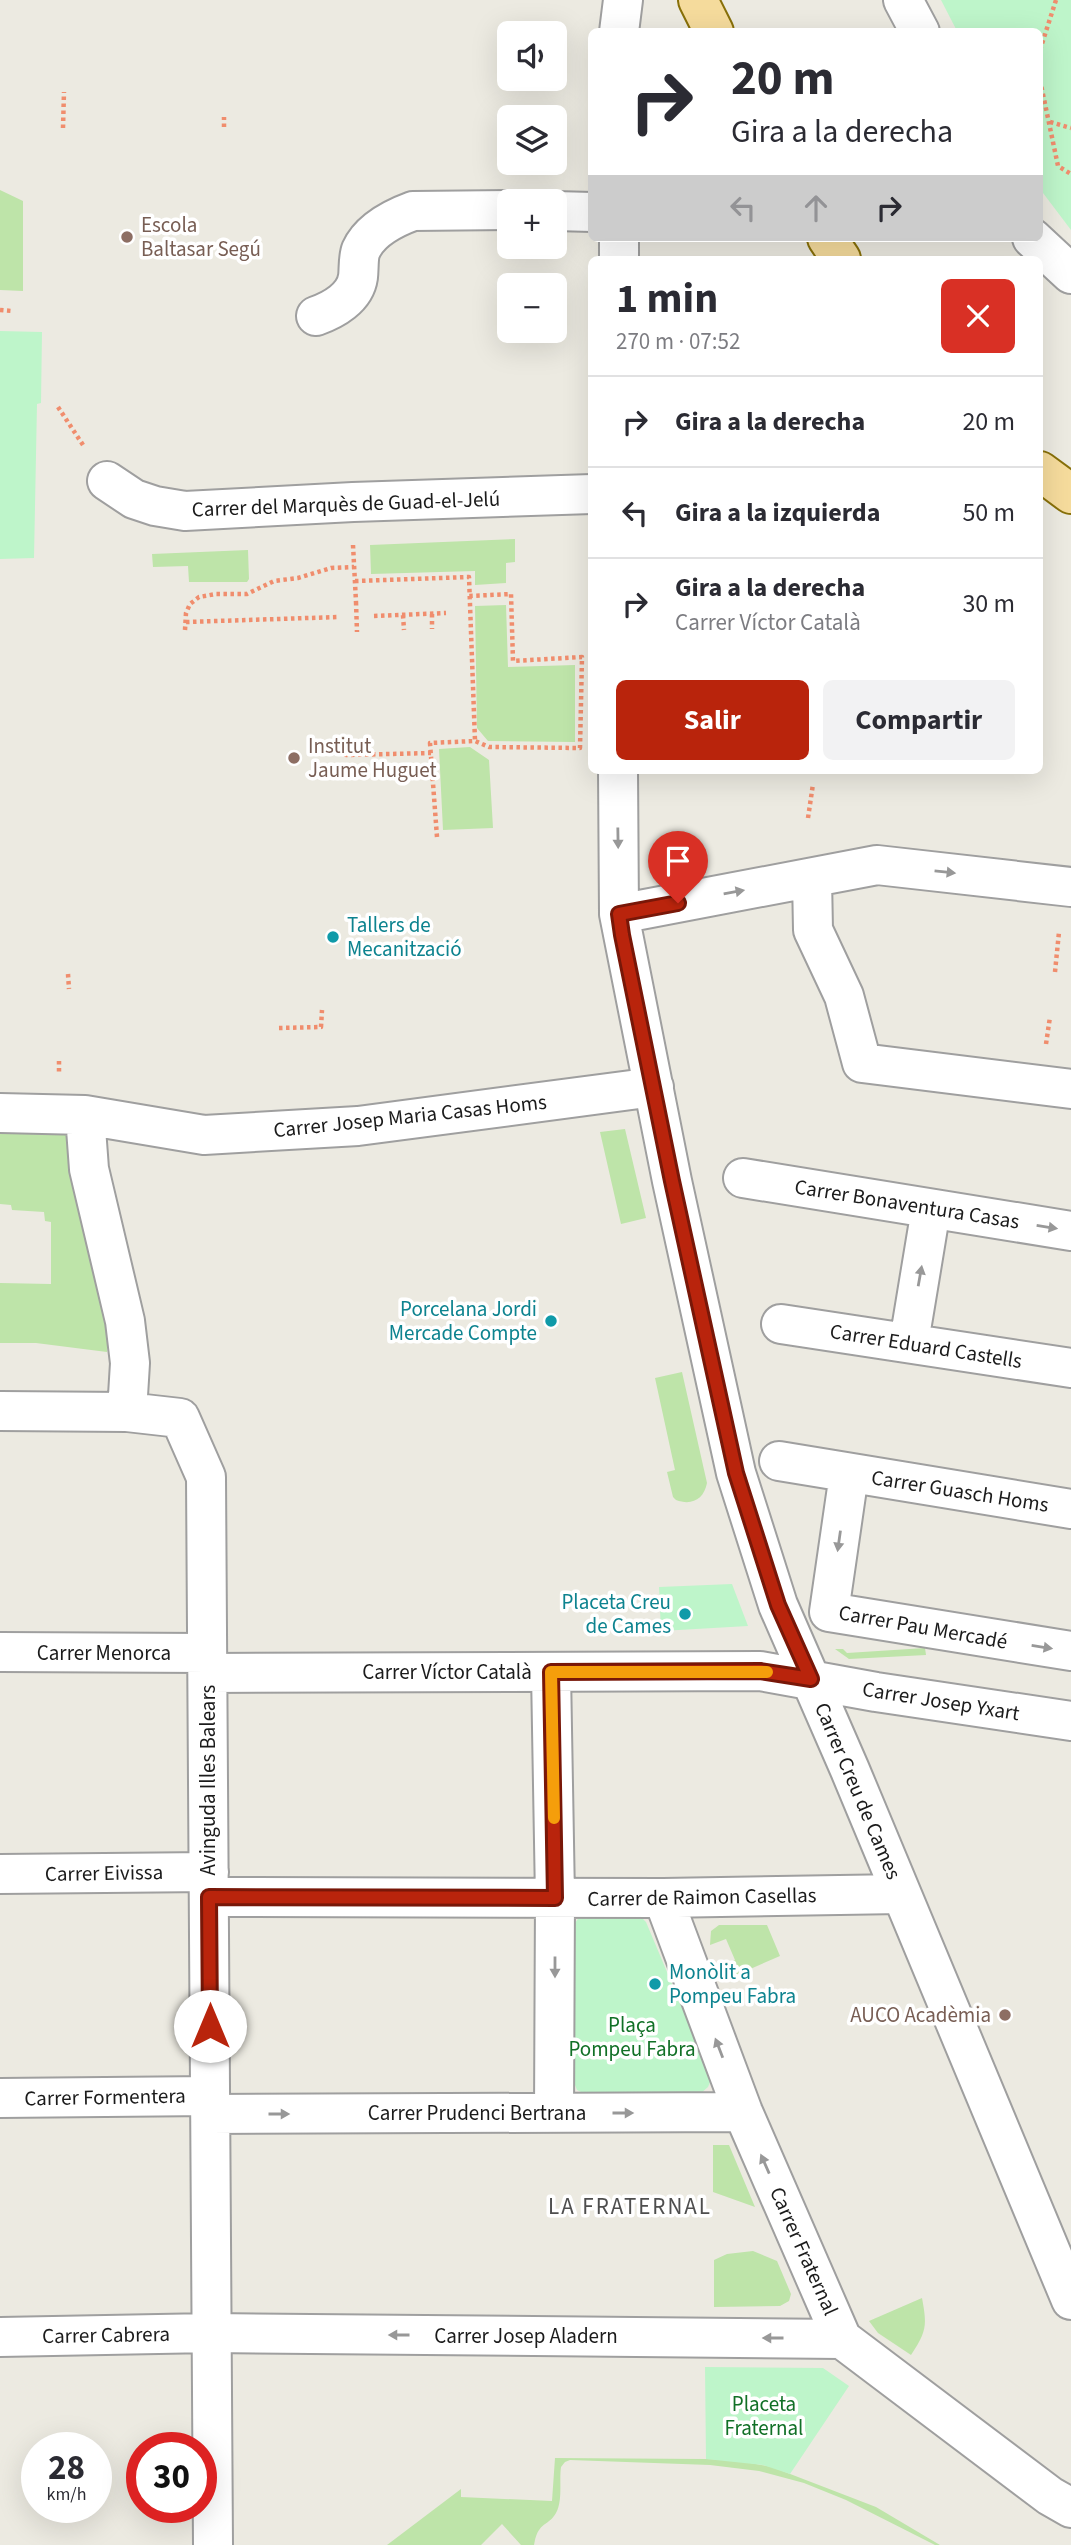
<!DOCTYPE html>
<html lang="es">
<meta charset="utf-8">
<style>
:root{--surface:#fff;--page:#f2f2f3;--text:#2b2b33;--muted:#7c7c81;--line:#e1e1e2;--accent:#b9240c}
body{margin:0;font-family:"Source Sans 3",sans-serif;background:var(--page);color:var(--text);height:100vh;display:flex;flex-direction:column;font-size:26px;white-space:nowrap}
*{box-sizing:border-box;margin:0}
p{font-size:23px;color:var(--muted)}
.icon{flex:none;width:38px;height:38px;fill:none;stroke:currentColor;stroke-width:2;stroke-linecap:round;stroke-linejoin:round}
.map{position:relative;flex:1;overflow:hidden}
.sheet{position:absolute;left:588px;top:256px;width:455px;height:518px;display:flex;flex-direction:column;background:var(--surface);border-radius:10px;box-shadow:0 7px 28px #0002}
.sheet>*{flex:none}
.hud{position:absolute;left:588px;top:28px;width:455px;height:214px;border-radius:10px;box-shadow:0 7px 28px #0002;background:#fff;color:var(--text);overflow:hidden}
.fabs{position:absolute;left:497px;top:21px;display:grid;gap:14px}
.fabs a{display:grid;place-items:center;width:70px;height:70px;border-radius:10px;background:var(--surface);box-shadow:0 7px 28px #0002;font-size:35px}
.speed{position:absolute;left:21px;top:2432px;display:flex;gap:14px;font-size:35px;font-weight:700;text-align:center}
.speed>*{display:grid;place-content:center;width:91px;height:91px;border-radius:50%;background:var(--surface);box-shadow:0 7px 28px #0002;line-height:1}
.speed small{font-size:18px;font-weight:400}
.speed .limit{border:10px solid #d22;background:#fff;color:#111}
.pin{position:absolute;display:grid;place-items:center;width:60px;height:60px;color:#fff;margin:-72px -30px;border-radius:50% 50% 50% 0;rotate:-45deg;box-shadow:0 0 7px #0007}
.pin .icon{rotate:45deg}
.me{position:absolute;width:77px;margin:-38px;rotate:0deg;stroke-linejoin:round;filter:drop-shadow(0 0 5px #0008)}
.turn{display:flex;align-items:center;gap:24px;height:147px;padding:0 28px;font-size:32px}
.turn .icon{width:91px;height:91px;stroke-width:2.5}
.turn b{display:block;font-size:49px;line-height:60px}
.lanes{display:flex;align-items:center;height:66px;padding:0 28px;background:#0003;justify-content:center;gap:35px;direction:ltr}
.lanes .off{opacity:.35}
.round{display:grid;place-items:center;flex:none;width:74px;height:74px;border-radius:10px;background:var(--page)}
.headline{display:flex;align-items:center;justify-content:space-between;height:119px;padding:0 28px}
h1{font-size:42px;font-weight:700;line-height:52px}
.action{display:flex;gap:14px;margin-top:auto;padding:14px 28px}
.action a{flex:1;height:80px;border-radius:10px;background:var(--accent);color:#fff;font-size:28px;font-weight:700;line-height:80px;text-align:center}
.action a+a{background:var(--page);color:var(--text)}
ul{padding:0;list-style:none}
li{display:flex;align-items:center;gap:21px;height:91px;padding:0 28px;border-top:2px solid var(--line)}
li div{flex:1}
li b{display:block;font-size:26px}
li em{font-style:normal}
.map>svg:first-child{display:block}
</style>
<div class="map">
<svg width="1071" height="2545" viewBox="0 0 1071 2545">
<rect width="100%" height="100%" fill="#eceae1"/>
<path fill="#bee4a9" d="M 0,190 L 23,201 L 23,291 L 0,290 Z
M 515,539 L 515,562 L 506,563 L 506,583 L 475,585 L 475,571 L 371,574 L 370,545 Z
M 248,550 L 249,579 L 247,582 L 189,582 L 188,566 L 153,567 L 152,554 Z
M 506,605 L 508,667 L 575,665 L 575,742 L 488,741 L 477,728 L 475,606 Z
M 470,747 L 489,760 L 493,828 L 443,830 L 439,749 Z
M 625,1129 L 646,1218 L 621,1224 L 600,1132 Z
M 0,1133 L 66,1133 L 115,1324 L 110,1327 L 107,1352 L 36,1343 L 0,1343 L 0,1283 L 51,1284 L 51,1222 L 45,1221 L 44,1212 L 12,1210 L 11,1205 L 0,1204 Z
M 682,1372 L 707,1483 C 704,1499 692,1506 676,1500 L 673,1497 L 667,1472 L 675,1470 L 655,1378 Z
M 925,1648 L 926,1655 L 849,1659 L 835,1649 L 843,1649 L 847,1653 Z
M 719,1925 L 767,1925 L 780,1956 L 725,1980 L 720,1967 L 735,1960 L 726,1939 L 710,1945 L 711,1931 Z
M 713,2145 L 729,2145 L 755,2207 L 713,2192 Z
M 753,2251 L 777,2261 L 791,2294 L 789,2301 L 780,2306 L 714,2307 L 714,2260 L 727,2254 Z
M 922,2298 C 927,2325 927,2331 911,2355 L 878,2333 L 869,2321 Z
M 555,2458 L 706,2459 L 735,2460 L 772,2467 L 876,2507 L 940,2545 L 935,2545 L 846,2500 L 804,2483 L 759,2471 L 710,2465 L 570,2460 L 565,2462 L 561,2467 C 559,2481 563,2500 556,2513 C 548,2527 538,2521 534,2545 L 521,2545 L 502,2524 L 481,2545 L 387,2545 L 461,2489 L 461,2497 L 552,2501 Z"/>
<path fill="#bef5ca" d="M 941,0 L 1071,0 L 1071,230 L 1040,189 L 1040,32 L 957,31 Z
M 0,331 L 42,332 L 41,403 L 37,404 L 34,558 L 0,559 Z
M 732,1584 L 748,1626 L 661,1631 L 659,1587 Z
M 580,1916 L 640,1916 L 646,1922 L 709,2072 L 711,2080 L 708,2087 L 700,2094 L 585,2094 L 577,2090 L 575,2085 L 575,1923 Z
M 705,2367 L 823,2368 L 849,2386 L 790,2474 L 763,2465 L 706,2459 Z"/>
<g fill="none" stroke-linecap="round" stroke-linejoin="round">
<defs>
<path id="minor" d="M 903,0 L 920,32
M 619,32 L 623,0
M 555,211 L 592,212
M 1032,238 L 1071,274
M 619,259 L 619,238
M 316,316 C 333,310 355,298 358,277 C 359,269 358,257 361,250 C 370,230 394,218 413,211 L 509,210
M 107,481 L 134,499 L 155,506 L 185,511 L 353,502 L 592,494
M 618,770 L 619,914 L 672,1181 L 736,1473 L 778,1605 L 850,1770 L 1071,2300
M 812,878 L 813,930 L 844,996 L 862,1063 L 1071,1089
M 619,914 L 877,865 L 1071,887
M 0,1113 L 85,1115 L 204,1135 L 358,1126 L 654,1087
M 85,1115 L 89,1169 L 125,1321 L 130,1363 L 127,1412
M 743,1178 L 1071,1231
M 781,1324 L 1071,1368
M 909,1342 L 931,1209
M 0,1411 L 127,1412 L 180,1418 L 206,1477 L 213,2545
M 779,1461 L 1071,1509
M 849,1474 L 829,1612 L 1071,1651
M 0,1652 L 207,1653
M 551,1672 L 555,1898 L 554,2113
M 208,1673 L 760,1671 L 876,1692 L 1071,1721
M 0,1874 L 209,1872
M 209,1897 L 663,1898 L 901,1894
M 663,1898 L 743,2112 L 842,2339 L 1050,2496 L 1071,2508
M 0,2098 L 210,2096
M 210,2114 L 743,2112
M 0,2337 L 211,2333 L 842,2339"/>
<path id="major" d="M 698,0 L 714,32
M 827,238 L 841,259
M 1040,471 L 1071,494"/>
</defs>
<use href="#minor" stroke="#9f9f9f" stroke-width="42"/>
<use href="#major" stroke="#887009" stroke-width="42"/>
<path stroke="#f08d6d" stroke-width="4.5" stroke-dasharray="3.5 3.5" stroke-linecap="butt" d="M 1040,50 L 1056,0
M 1040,80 L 1058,166 L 1071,174
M 1050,122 L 1071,128
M 224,127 L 224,117
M 63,128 L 64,92
M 0,310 L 12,311
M 58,407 L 83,445
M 353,545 L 356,602
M 355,581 L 469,577 L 475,741
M 432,614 L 432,629
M 403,615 L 404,630
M 374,616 L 446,613
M 186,622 L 339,617
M 185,630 L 186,613 L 190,604 L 199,597 L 216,594 L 247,594 L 274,581 L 298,578 L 331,568 L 354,567
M 346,739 L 346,755 L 431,753
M 808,818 L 813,784
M 437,837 L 430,743 L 475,741 L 489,747 L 580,748 L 582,657 L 513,661 L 511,594 L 469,596
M 1055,972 L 1059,932
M 68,974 L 69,989
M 279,1028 L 321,1027 L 322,1010
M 1046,1044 L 1050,1017
M 59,1061 L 59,1072"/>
<use href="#minor" stroke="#fff" stroke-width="38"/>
<use href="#major" stroke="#f5db9c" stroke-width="38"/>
<path stroke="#f08d6d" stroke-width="4.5" stroke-dasharray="3.5 3.5" stroke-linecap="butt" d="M 356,602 L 357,632"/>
</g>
<defs><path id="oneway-solid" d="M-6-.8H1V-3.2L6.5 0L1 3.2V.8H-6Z" transform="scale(1.75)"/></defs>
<g fill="#989898">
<use href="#oneway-solid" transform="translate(618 838) rotate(89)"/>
<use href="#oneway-solid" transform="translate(945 872) rotate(6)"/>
<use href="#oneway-solid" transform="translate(734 892) rotate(-10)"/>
<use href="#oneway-solid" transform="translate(1047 1227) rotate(9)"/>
<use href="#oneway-solid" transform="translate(920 1276) rotate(-80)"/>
<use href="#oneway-solid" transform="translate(839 1541) rotate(98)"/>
<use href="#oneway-solid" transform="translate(1042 1647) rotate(9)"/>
<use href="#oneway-solid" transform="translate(555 1967) rotate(90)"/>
<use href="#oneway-solid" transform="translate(719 2048) rotate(-111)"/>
<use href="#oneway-solid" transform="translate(623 2113)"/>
<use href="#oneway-solid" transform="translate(279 2114)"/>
<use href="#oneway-solid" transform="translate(765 2164) rotate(-114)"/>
<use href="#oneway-solid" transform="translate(399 2335) rotate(-180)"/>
<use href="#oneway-solid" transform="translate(773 2338) rotate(-180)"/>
</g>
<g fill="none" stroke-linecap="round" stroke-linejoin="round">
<defs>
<path id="route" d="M 210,2026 L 209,1897 L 555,1898 L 551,1672 L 760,1671 L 811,1679 L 778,1605 L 736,1473 L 672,1181 L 622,935 L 619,914 L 678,903"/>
</defs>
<use href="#route" stroke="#781708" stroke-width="18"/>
<use href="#route" stroke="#b9240c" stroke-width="12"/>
<path stroke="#f59e0b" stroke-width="12" d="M 554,1818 L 551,1672 L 767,1672"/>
</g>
<g fill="#8d6e63" stroke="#fff" stroke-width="2.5">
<circle cx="127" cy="237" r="7"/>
<circle cx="294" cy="758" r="7"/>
<circle cx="1005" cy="2015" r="7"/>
</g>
<g fill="#0f9aa8" stroke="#fff" stroke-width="2.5">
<circle cx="333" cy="937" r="7"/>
<circle cx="551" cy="1321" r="7"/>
<circle cx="685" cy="1614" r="7"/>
<circle cx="655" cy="1984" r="7"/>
</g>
<g text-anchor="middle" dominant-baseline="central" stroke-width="7" stroke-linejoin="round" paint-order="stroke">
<g font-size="21" fill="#785e54" stroke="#fff" text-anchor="start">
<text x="141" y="225">Escola<tspan x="141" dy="24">Baltasar Segú</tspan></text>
<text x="308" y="746">Institut<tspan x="308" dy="24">Jaume Huguet</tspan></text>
<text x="991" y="2015" text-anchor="end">AUCO Acadèmia</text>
</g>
<g font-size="21" fill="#1b1b1b" stroke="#fff">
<text transform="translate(346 504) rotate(-2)">Carrer del Marquès de Guad-el-Jelú</text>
<text transform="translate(410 1116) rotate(-6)">Carrer Josep Maria Casas Homs</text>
<text transform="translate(907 1204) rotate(9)">Carrer Bonaventura Casas</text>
<text transform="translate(926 1346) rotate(9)">Carrer Eduard Castells</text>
<text transform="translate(960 1491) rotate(9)">Carrer Guasch Homs</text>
<text transform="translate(923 1627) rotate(10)">Carrer Pau Mercadé</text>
<text x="104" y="1653">Carrer Menorca</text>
<text x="447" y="1672">Carrer Víctor Català</text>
<text transform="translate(941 1701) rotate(9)">Carrer Josep Yxart</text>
<text transform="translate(208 1780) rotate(-90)">Avinguda Illes Balears</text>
<text transform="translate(858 1791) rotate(67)">Carrer Creu de Cames</text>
<text transform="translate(104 1873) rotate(-1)">Carrer Eivissa</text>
<text transform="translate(702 1897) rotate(-1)">Carrer de Raimon Casellas</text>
<text transform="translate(105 2097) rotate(-1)">Carrer Formentera</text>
<text x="477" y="2113">Carrer Prudenci Bertrana</text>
<text transform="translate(804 2251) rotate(66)">Carrer Fraternal</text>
<text transform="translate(106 2335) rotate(-1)">Carrer Cabrera</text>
<text x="526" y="2336">Carrer Josep Aladern</text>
</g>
<g font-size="21" fill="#0d838f" stroke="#fff" text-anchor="start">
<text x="347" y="925">Tallers de<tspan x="347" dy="24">Mecanització</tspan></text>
<text x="537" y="1309" text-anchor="end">Porcelana Jordi<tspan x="537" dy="24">Mercade Compte</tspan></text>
<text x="671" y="1602" text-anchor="end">Placeta Creu<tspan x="671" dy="24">de Cames</tspan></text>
<text x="669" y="1972">Monòlit a<tspan x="669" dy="24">Pompeu Fabra</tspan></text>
</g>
<g font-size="21" fill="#117026" stroke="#fff">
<text x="632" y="2025">Plaça<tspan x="632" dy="24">Pompeu Fabra</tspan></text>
<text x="764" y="2404">Placeta<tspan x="764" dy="24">Fraternal</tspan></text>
</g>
<g font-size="23" letter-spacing="2" fill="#4e4e4e" stroke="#fff">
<text x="630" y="2206">LA FRATERNAL</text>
</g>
</g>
</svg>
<div class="fabs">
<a><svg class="icon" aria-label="sound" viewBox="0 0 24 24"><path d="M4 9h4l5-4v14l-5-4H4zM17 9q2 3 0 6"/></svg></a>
<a><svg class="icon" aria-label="layers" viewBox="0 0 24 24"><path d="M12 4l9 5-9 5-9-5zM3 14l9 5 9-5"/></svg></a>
<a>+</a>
<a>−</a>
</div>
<div class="speed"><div>28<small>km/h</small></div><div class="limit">30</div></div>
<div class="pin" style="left:678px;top:903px;background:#d93025"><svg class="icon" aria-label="arrive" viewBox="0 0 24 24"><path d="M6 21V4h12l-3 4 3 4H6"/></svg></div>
<svg class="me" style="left:210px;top:2026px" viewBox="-20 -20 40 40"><circle r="19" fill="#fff"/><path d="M0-13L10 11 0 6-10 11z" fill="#b9240c"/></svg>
<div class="hud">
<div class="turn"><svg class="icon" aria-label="right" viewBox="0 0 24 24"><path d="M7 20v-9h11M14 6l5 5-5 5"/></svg><div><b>20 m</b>Gira a la derecha</div></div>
<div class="lanes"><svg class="icon off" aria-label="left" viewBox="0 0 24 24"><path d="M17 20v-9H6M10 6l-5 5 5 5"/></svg><svg class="icon off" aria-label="ahead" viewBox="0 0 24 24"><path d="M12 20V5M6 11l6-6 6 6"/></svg><svg class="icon" aria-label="right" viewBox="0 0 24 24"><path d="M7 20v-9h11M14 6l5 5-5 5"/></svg></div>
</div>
<section class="sheet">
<div class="headline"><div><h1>1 min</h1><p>270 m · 07:52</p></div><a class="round" style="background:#d93025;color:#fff"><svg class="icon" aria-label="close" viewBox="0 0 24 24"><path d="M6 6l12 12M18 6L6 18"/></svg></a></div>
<ul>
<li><svg class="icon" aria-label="right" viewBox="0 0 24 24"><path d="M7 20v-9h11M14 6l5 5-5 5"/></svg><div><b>Gira a la derecha</b></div><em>20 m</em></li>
<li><svg class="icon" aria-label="left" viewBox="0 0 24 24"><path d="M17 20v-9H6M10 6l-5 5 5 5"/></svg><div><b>Gira a la izquierda</b></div><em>50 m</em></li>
<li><svg class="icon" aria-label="right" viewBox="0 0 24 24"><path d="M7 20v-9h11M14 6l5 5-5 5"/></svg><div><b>Gira a la derecha</b><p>Carrer Víctor Català</p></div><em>30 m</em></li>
</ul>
<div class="action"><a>Salir</a><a>Compartir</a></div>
</section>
</div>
